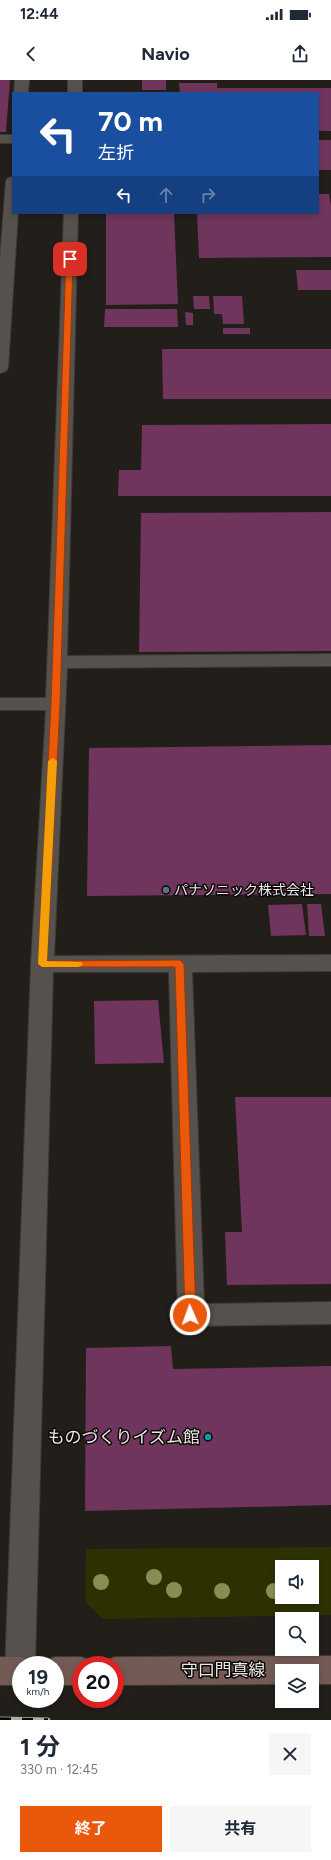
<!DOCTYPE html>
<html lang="ja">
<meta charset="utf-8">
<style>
:root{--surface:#fff;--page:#f6f6f7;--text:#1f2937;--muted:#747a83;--accent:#ea580c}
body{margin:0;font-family:Figtree,"Noto Sans JP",sans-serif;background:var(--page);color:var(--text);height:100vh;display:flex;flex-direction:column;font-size:15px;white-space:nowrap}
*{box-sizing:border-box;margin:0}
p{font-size:13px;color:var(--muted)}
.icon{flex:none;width:22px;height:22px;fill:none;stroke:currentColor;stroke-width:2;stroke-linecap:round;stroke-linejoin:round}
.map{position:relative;height:1640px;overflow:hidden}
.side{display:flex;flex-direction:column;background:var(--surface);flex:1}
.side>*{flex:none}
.banner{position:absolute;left:12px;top:12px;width:307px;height:122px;border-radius:0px;box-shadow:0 2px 6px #0003;background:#1a4fa0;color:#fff;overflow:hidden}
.controls{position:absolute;left:275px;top:1480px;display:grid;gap:8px}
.controls a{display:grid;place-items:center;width:44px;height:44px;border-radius:0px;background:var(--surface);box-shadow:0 2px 6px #0003;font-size:20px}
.speed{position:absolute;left:12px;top:1576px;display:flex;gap:8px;font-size:20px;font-weight:700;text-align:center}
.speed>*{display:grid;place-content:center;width:52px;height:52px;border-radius:50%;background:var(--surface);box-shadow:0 2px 6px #0003;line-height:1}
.speed small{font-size:10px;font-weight:400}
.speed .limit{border:6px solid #d22;background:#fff;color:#111}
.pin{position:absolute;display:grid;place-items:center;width:34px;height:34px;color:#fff;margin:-17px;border-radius:8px;box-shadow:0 2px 6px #0006}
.me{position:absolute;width:44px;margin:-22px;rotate:358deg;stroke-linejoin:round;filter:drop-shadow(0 0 3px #0008)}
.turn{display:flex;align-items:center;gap:14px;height:84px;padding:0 20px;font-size:18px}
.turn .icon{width:52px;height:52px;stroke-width:2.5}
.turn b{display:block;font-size:28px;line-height:34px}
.lanes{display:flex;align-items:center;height:38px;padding:0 20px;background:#0003;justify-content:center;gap:20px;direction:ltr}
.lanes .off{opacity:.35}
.round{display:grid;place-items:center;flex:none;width:42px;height:42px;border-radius:0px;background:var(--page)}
.headline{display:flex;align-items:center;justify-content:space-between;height:68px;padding:0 20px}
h1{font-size:24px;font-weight:700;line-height:30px}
.cta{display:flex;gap:8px;margin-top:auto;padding:8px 20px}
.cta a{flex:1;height:46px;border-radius:0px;background:var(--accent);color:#fff;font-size:16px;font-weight:700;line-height:46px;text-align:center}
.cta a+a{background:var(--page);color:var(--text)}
.status{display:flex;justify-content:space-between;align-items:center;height:28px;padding:0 20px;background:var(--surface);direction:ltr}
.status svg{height:11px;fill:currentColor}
header{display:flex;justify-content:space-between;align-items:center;height:52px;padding:0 20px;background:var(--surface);font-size:18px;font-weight:700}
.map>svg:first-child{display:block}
</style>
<div class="status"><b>12:44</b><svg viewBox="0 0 49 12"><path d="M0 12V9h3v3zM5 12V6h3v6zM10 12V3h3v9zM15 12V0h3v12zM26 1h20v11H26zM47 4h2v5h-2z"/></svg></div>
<header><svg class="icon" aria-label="back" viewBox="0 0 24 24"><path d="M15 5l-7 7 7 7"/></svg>Navio<svg class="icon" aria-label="share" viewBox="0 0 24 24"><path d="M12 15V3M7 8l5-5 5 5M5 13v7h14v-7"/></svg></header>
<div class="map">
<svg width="331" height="1640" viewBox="0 0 331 1640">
<rect width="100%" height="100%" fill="#221e1a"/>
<path fill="#2d3101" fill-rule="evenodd" d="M 331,1467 L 331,1535 L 103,1539 L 85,1522 L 86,1469 ZM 282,1487 L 312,1487 L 312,1517 L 282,1517 Z"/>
<path fill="#6f355c" d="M 0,0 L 10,0 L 6,52 L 0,52 Z
M 142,0 L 166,0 L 166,10 L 142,10 Z
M 179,3 L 217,3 L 217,8 L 331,8 L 331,51 L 318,51 L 318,13 L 180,13 Z
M 318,60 L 331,60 L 331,90 L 318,90 Z
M 318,114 L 329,114 L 331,126 L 331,177 L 199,178 L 197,133 L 318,133 Z
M 106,133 L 174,133 L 178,224 L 106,225 Z
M 296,190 L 331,190 L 331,210 L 298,210 Z
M 193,216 L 209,216 L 210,229 L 194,229 Z
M 213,216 L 242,216 L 244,244 L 223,244 L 222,234 L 214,234 Z
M 105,229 L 177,229 L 178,247 L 104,247 Z
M 185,232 L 193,233 L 193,245 L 186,245 Z
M 223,248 L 250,248 L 250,254 L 223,254 Z
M 162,269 L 331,269 L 331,319 L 163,319 Z
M 331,344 L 331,416 L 118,416 L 119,390 L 141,390 L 142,345 Z
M 331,432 L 331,571 L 139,572 L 141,433 Z
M 331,665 L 331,814 L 87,816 L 89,668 Z
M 302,824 L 306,855 L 271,856 L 268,825 Z
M 307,824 L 321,824 L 325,856 L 309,856 Z
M 158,920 L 164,983 L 95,984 L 94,921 Z
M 235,1017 L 331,1017 L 331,1204 L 227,1205 L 225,1152 L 242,1152 Z
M 171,1266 L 173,1289 L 331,1286 L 331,1425 L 85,1431 L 86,1268 Z"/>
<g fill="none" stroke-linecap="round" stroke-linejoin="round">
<defs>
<path id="service" d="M 15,0 L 29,0 L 28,13 L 14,13 Z
M 68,0 L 82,0 L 82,13 L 68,13 Z
M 0,55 L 13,55 L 13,63 L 0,63 Z
M 13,97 L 13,133 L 18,133 L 8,288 L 6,291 L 0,293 L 0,178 L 6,101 L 8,98 Z
M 64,133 L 78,133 L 67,576 L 331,574 L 331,586 L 67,588 L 54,876 L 331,875 L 331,891 L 192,892 L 204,1224 L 331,1222 L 331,1244 L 191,1246 L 182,1243 L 178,1235 L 169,892 L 53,892 L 35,1585 L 21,1585 L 20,1605 L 9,1601 L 5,1591 L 31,884 L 46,630 L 0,630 L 0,618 L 46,618 Z"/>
<path id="secondary" d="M 331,1576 L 331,1604 L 312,1604 L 312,1591 L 282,1591 L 282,1604 L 115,1605 L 115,1585 L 103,1585 L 104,1581 L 115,1577 Z
M 0,1577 L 21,1577 L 32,1581 L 33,1585 L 21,1585 L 21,1605 L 0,1605 Z
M 55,1577 L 81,1577 L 92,1581 L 93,1585 L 81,1585 L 81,1605 L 55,1605 L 55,1585 L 43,1585 L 44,1581 Z"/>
</defs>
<use href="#service" stroke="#3d3936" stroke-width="2"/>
<use href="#secondary" stroke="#3d3936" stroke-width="2"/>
<use href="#service" fill="#56514c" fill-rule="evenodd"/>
<use href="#secondary" fill="#745a55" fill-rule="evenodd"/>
<defs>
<path id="rail" d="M 0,1639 L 48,1640"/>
</defs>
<use href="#rail" stroke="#aeaba8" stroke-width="5"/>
<use href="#rail" stroke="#0a0807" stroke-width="3.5" stroke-dasharray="11" stroke-linecap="butt"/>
</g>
<g fill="#888d54">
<circle cx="154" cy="1497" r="8"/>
<circle cx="101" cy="1502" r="8"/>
<circle cx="174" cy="1510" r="8"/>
<circle cx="222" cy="1511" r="8"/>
<circle cx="274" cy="1511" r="8"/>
</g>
<path fill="#ea580c" stroke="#983908" d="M 70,177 L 73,179 L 60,624 L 47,881 L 180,880 L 184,884 L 196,1235 L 194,1238 L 190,1240 L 187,1238 L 185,1235 L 175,887 L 42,887 L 38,884 L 51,624 L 66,179 Z"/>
<path fill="#f59e0b" d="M 53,678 L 57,681 L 47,881 L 81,882 L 83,884 L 81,886 L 78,887 L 42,887 L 38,884 L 48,681 Z"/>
<circle fill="#5c6f8a" stroke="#0a0807" stroke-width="1.5" cx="166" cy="810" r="4"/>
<circle fill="#0f9aa8" stroke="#0a0807" stroke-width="1.5" cx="208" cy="1357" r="4"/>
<g text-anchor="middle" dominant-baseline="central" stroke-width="3" stroke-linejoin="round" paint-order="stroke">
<g font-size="14" fill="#eae7e4" stroke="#0a0807" text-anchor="start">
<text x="174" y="810">パナソニック株式会社</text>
</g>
<g font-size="17" fill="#eae7e4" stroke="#0a0807" text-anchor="end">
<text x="200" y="1357">ものづくりイズム館</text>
</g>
<g font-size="17" fill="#eae7e4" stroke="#0a0807">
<text x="223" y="1590">守口門真線</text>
</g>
</g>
</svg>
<div class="controls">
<a><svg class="icon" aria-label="sound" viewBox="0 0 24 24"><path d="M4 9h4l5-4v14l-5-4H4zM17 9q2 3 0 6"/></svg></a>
<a><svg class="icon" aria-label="search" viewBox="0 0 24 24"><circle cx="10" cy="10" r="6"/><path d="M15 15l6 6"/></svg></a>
<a><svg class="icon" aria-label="layers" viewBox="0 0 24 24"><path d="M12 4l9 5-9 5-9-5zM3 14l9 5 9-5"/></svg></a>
</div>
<div class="speed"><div>19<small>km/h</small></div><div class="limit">20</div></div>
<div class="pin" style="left:70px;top:179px;background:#d93025"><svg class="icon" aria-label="arrive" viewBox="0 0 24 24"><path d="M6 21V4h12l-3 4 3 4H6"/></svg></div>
<svg class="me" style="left:190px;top:1235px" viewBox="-20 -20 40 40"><circle r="17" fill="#ea580c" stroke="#fff" stroke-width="3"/><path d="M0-11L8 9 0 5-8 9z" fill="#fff"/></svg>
<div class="banner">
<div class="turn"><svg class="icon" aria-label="left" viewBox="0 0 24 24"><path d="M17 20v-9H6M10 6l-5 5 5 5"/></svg><div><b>70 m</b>左折</div></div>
<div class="lanes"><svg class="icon" aria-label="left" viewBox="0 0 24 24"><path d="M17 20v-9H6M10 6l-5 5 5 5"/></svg><svg class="icon off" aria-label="ahead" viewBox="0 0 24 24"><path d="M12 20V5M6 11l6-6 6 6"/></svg><svg class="icon off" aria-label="right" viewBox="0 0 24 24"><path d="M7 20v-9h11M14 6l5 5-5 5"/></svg></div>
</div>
</div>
<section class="side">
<div class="headline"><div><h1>1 分</h1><p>330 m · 12:45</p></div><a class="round"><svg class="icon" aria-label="close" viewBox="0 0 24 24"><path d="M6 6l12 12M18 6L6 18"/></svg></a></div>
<div class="cta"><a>終了</a><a>共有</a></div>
</section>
